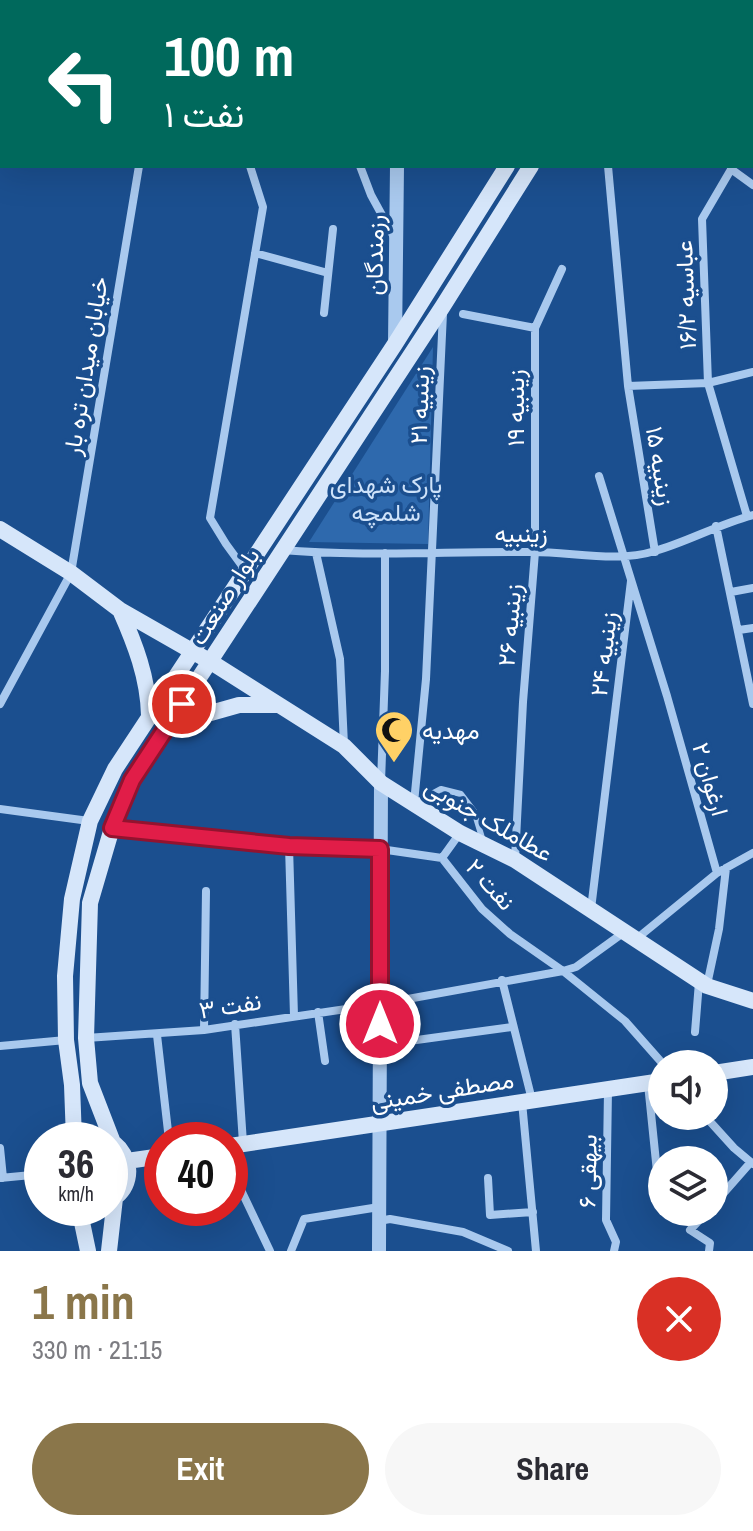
<!DOCTYPE html>
<meta charset="utf-8">
<style>
:root{--surface:#fff;--page:#f7f7f7;--text:#2b2b33;--muted:#7c7c81;--accent:#8a764a}
body{margin:0;font-family:"Archivo Narrow",Vazirmatn,sans-serif;background:var(--page);color:var(--text);height:100vh;display:flex;flex-direction:column;font-size:30px;white-space:nowrap}
*{box-sizing:border-box;margin:0}
p{font-size:26px;color:var(--muted)}
.icon{flex:none;width:44px;height:44px;fill:none;stroke:currentColor;stroke-width:2;stroke-linecap:round;stroke-linejoin:round}
.map{position:relative;height:1251px;overflow:hidden}
.panel{display:flex;flex-direction:column;background:var(--surface);flex:1}
.panel>*{flex:none}
.top-card{position:absolute;left:0px;top:0px;width:754px;height:168px;box-shadow:0 8px 32px #0002;background:#00695c;color:#fff;overflow:hidden}
.controls{position:absolute;left:648px;top:1050px;display:grid;gap:16px}
.controls a{display:grid;place-items:center;width:80px;height:80px;border-radius:50%;background:var(--surface);box-shadow:0 8px 32px #0002;font-size:40px}
.speed{position:absolute;left:24px;top:1122px;display:flex;gap:16px;font-size:40px;font-weight:700;text-align:center}
.speed>*{display:grid;place-content:center;width:104px;height:104px;border-radius:50%;background:var(--surface);box-shadow:0 8px 32px #0002;line-height:1}
.speed small{font-size:20px;font-weight:400}
.speed .limit{border:12px solid #d22;background:#fff;color:#111}
.pin{position:absolute;display:grid;place-items:center;width:68px;height:68px;color:#fff;margin:-34px;border:4px solid #fff;border-radius:50%;box-shadow:0 2px 8px #0007}
.me{position:absolute;width:88px;margin:-44px;rotate:0deg;stroke-linejoin:round;filter:drop-shadow(0 0 6px #0008)}
.turn{display:flex;align-items:center;gap:28px;height:168px;padding:0 32px;font-size:36px}
.turn .icon{width:104px;height:104px;stroke-width:2.5}
.turn b{display:block;font-size:56px;line-height:68px}
.round{display:grid;place-items:center;flex:none;width:84px;height:84px;border-radius:42px;background:var(--page)}
.headline{display:flex;align-items:center;justify-content:space-between;height:136px;padding:0 32px}
h1{font-size:48px;font-weight:800;line-height:60px;color:var(--accent)}
.cta{display:flex;gap:16px;margin-top:auto;padding:16px 32px}
.cta a{flex:1;height:92px;border-radius:48px;background:var(--accent);color:#fff;font-size:32px;font-weight:800;line-height:92px;text-align:center}
.cta a+a{background:var(--page);color:var(--text)}
.map>svg:first-child{display:block}
</style>
<div class="map">
<svg width="753" height="1251" viewBox="0 0 753 1251">
<rect width="100%" height="100%" fill="#1b4f8f"/>
<path fill="#2e69ad" d="M 433,347 L 428,544 L 309,542 Z"/>
<g fill="none" stroke-linecap="round" stroke-linejoin="round">
<path stroke="#a9c9ee" stroke-width="6" d="M 417,802 L 441,789 L 461,794 L 474,811 L 483,841"/>
<path stroke="#a9c9ee" stroke-width="8" d="M 33,0 L 34,2
M 108,0 L 109,2
M 298,0 L 299,2
M 169,2 L 170,0
M 264,2 L 264,0
M 468,2 L 470,0
M 720,2 L 721,0
M 0,99 L 2,98
M 752,143 L 753,142
M 360,166 L 371,195 L 394,237
M 608,166 L 628,386 L 655,552
M 733,166 L 702,219 L 708,383 L 747,516
M 731,169 L 753,185
M 255,253 L 328,273
M 324,313 L 333,229
M 463,314 L 535,328
M 628,386 L 708,383 L 753,372
M 599,476 L 667,696 L 717,873
M 716,526 L 753,704
M 281,550 C 365,557 449,551 533,552 C 573,552 617,563 655,551 C 689,541 719,524 753,515
M 316,553 L 340,659 L 344,745
M 245,570 L 226,544 L 210,518 L 263,207 L 250,166
M 731,592 L 753,588
M 739,630 L 753,628
M 0,704 L 71,573 L 139,166
M 381,782 L 385,671 L 385,553
M 414,803 L 426,679 L 443,313
M 0,809 L 89,821
M 112,828 L 289,846 L 380,849 L 442,858 L 482,909 L 510,934 L 563,971 L 625,1021 L 663,1064
M 289,846 L 294,1016
M 442,858 L 460,833
M 515,859 L 523,702 L 535,552 L 535,328 L 562,269
M 591,909 L 631,581
M 635,940 L 717,873 L 753,853
M 502,980 L 532,1100
M 707,985 L 719,929 L 726,868
M 318,1012 L 325,1061
M 235,1024 L 243,1143
M 204,1030 L 206,891
M 695,1032 L 699,982
M 157,1035 L 169,1140
M 86,1038 L 204,1030 L 380,1004 L 563,971 L 576,967 L 623,933
M 380,1045 L 512,1027
M 0,1046 L 66,1040
M 648,1084 L 660,1201
M 608,1090 L 606,1220 L 616,1242 L 614,1251
M 522,1102 L 536,1251
M 705,1116 L 734,1148 L 753,1164
M 0,1148 L 3,1178
M 0,1178 L 42,1174
M 488,1178 L 490,1215 L 533,1212
M 241,1190 L 270,1251
M 714,1204 L 751,1162
M 707,1212 L 690,1230 L 710,1243 L 709,1251
M 379,1221 L 390,1219 L 463,1232 L 508,1251
M 291,1251 L 304,1219 L 379,1207"/>
<path stroke="#a9c9ee" stroke-width="14" d="M 398,2 L 398,0
M 395,344 L 397,166
M 379,1251 L 381,783"/>
<path stroke="#d6e6fa" stroke-width="16" d="M 618,2 L 619,0
M 645,2 L 646,0
M 0,529 L 71,573 L 120,610 L 211,662 L 344,746 L 381,783 L 460,833 L 515,860 L 707,986 L 753,1001
M 120,610 C 135,644 148,677 149,715
M 168,725 L 239,705 L 279,705
M 714,1073 L 753,1067
M 74,1139 L 72,1085 L 66,1040 L 65,976 L 72,899 L 90,821 L 115,769 L 395,344 L 507,166
M 73,1140 C 118,1119 150,1178 110,1201
M 112,1140 L 90,1083 L 86,1038 L 90,903 L 112,828 L 132,780 L 443,306 L 531,166
M 230,1146 L 662,1081
M 127,1161 L 162,1156
M 79,1208 L 88,1251
M 109,1251 L 115,1198"/>
</g>
<g fill="none" stroke-linecap="round" stroke-linejoin="round">
<defs>
<path id="route" d="M 182,704 L 132,780 L 112,828 L 289,846 L 380,849 L 380,1024"/>
</defs>
<use href="#route" stroke="#92132f" stroke-width="20"/>
<use href="#route" stroke="#e11d48" stroke-width="14"/>
</g>
<defs>
<symbol id="mosque-pin" viewBox="-11 -11 22 30"><path d="M0 17L-7.5 6A9.5 9.5 0 1 1 7.5 6Z" fill="#ffd166" stroke="#1b4f8f"/><path d="M3.5-4.9A6 6 0 1 0 3.5 4.9A5 5 0 1 1 3.5-4.9Z" fill="#111"/></symbol>
</defs>
<g fill-rule="evenodd">
<use href="#mosque-pin" x="372" y="708" width="44" height="60"/>
</g>
<g text-anchor="middle" dominant-baseline="central" stroke-width="7" stroke-linejoin="round" paint-order="stroke">
<g font-size="24" fill="#fff" stroke="#1b4f8f">
<text transform="translate(374 255) rotate(-89)">رزمندگان</text>
<text transform="translate(685 295) rotate(-92)">عباسیه ۱۶/۲</text>
<text transform="translate(85 366) rotate(-81)">خیابان میدان تره بار</text>
<text transform="translate(419 405) rotate(-88)">زینبیه ۲۱</text>
<text transform="translate(515 408) rotate(-90)">زینبیه ۱۹</text>
<text transform="translate(661 466) rotate(81)">زینبیه ۱۵</text>
<text x="521" y="533">زینبیه</text>
<text transform="translate(224 596) rotate(-58)">بلوار صنعت</text>
<text transform="translate(509 625) rotate(-85)">زینبیه ۲۶</text>
<text transform="translate(603 654) rotate(-83)">زینبیه ۲۴</text>
<text transform="translate(711 779) rotate(74)">ارغوان ۲</text>
<text transform="translate(489 819) rotate(30)">عطاملک جنوبی</text>
<text transform="translate(491 884) rotate(48)">نفت ۲</text>
<text transform="translate(230 1005) rotate(-9)">نفت ۳</text>
<text transform="translate(442 1090) rotate(-9)">مصطفی خمینی</text>
<text transform="translate(587 1171) rotate(-89)">بیهقی ۶</text>
</g>
<g font-size="24" fill="#cfe3fa" stroke="#1b4f8f">
<text x="386" y="484">پارک شهدای<tspan x="386" dy="28">شلمچه</tspan></text>
</g>
<g font-size="24" fill="#fff" stroke="#1b4f8f" text-anchor="start">
<text x="422" y="730">مهدیه</text>
</g>
</g>
</svg>
<div class="controls">
<a><svg class="icon" aria-label="sound" viewBox="0 0 24 24"><path d="M4 9h4l5-4v14l-5-4H4zM17 9q2 3 0 6"/></svg></a>
<a><svg class="icon" aria-label="layers" viewBox="0 0 24 24"><path d="M12 4l9 5-9 5-9-5zM3 14l9 5 9-5"/></svg></a>
</div>
<div class="speed"><div>36<small>km/h</small></div><div class="limit">40</div></div>
<div class="pin" style="left:182px;top:704px;background:#d93025"><svg class="icon" aria-label="arrive" viewBox="0 0 24 24"><path d="M6 21V4h12l-3 4 3 4H6"/></svg></div>
<svg class="me" style="left:380px;top:1024px" viewBox="-20 -20 40 40"><circle r="17" fill="#e11d48" stroke="#fff" stroke-width="3"/><path d="M0-11L8 9 0 5-8 9z" fill="#fff"/></svg>
<div class="top-card">
<div class="turn"><svg class="icon" aria-label="left" viewBox="0 0 24 24"><path d="M17 20v-9H6M10 6l-5 5 5 5"/></svg><div><b>100 m</b>نفت ۱</div></div>
</div>
</div>
<section class="panel">
<div class="headline"><div><h1>1 min</h1><p>330 m · 21:15</p></div><a class="round" style="background:#d93025;color:#fff"><svg class="icon" aria-label="close" viewBox="0 0 24 24"><path d="M6 6l12 12M18 6L6 18"/></svg></a></div>
<div class="cta"><a>Exit</a><a>Share</a></div>
</section>
